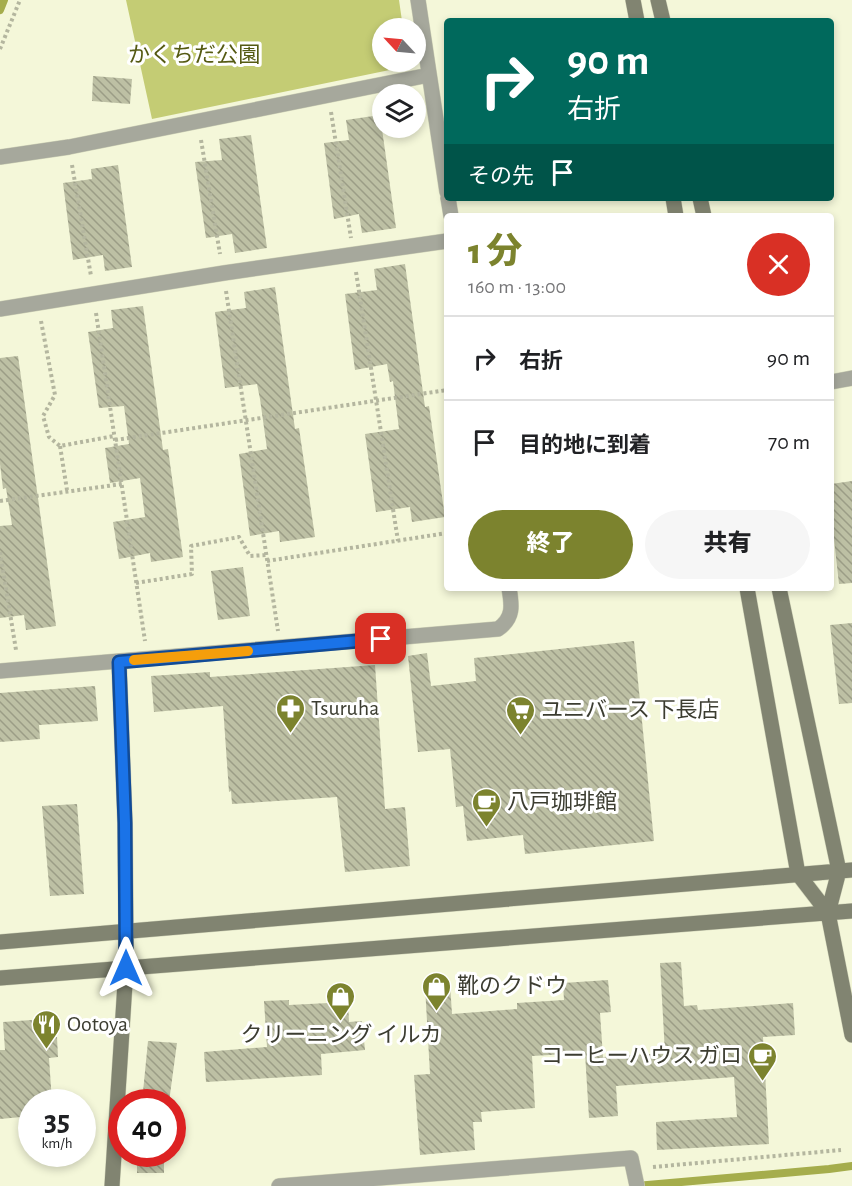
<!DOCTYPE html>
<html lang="ja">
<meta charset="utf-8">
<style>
:root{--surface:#fff;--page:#f6f6f6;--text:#202124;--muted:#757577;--line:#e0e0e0;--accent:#7c832e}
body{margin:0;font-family:"Alegreya Sans","Noto Sans JP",sans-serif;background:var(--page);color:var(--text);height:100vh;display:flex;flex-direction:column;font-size:22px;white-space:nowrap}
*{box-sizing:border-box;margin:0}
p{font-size:20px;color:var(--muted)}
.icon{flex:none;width:33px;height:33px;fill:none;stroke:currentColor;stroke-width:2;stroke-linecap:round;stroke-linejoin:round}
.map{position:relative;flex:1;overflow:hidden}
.side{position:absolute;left:444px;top:213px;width:390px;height:378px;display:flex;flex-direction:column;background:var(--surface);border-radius:6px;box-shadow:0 3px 9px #0003}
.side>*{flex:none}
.banner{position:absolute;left:444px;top:18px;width:390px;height:183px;border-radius:6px;box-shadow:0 3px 9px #0003;background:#00695c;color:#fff;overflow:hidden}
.needle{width:39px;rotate:296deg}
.buttons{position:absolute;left:372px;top:18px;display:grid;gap:12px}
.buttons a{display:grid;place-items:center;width:54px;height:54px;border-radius:50%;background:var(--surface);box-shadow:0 3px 9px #0003;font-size:30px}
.speed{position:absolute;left:18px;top:1089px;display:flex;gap:12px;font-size:30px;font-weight:700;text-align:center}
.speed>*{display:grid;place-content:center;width:78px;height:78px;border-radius:50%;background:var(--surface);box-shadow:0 3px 9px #0003;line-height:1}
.speed small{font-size:15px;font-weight:400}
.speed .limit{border:9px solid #d22;background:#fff;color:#111}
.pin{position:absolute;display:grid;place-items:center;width:51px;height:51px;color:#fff;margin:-26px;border-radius:12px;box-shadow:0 3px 9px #0006}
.me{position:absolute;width:66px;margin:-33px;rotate:0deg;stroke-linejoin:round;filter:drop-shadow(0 0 4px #0008)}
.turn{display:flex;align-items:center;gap:21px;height:126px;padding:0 24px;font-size:27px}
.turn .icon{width:78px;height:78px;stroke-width:2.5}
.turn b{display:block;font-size:42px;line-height:51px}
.then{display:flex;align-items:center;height:57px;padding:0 24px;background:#0003;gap:12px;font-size:22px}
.round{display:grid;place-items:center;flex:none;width:63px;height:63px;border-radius:32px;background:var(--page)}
.summary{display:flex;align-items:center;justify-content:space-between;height:102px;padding:0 24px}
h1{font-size:36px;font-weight:800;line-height:45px;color:var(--accent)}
.button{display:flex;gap:12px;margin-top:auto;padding:12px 24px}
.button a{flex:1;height:69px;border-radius:36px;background:var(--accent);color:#fff;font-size:24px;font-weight:800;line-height:69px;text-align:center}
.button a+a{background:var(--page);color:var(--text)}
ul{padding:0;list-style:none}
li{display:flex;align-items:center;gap:18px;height:84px;padding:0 24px;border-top:2px solid var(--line)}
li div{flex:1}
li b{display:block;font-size:22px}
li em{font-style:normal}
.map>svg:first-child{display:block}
</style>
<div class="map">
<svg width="852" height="1186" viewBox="0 0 852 1186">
<defs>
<pattern id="building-back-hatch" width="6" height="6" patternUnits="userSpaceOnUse" patternTransform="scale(1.5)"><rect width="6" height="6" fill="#bdc0a4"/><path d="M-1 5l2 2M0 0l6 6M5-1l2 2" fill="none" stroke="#9b9d86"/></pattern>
</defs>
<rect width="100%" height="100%" fill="#f4f7d9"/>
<path fill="#c4cc74" d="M 126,0 L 399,0 L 403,28 L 382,28 L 382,62 L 408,62 L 409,66 L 152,119 Z"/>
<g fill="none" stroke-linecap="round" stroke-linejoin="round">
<path stroke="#a5ad4c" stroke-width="8" d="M 0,10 L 4,0
M 636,1186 L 829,1169 L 852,1166"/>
</g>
<path fill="url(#building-back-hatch)" d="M 93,76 L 132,79 L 130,104 L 92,101 Z
M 380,115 L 396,228 L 362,233 L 359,214 L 334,219 L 324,143 L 349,140 L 346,120 Z
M 251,135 L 267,248 L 235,253 L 232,234 L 206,238 L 195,162 L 222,160 L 219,139 Z
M 118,165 L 132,267 L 105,271 L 103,255 L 73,260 L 63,183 L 92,179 L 91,169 Z
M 405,264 L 425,407 L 429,406 L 445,517 L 412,522 L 410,507 L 376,512 L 365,434 L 399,429 L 393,381 L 390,382 L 387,364 L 355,370 L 345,294 L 377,290 L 374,269 Z
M 275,287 L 295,429 L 299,428 L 315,537 L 280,542 L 279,531 L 250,536 L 239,454 L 267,449 L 260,399 L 257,384 L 225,388 L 215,312 L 246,308 L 244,292 Z
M 143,306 L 163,450 L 168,449 L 183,557 L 151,562 L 150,553 L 119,559 L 113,522 L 145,517 L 140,478 L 110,483 L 105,448 L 129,444 L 124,406 L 99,408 L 88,332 L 113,328 L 111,310 Z
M 18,356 L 56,626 L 26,630 L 24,615 L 0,618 L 0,526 L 12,525 L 6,488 L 3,489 L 0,464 L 0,358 Z
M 852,481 L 852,583 L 839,584 L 831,512 L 831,484 Z
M 243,567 L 250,616 L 218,620 L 211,571 Z
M 852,623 L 852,703 L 839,704 L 830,625 Z
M 634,641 L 654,841 L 525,854 L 523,835 L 467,841 L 463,806 L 456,807 L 450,749 L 418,752 L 408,656 L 427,653 L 431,686 L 476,681 L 474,658 Z
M 375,665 L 385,809 L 405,807 L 410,866 L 345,872 L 337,797 L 232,804 L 231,791 L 229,792 L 223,706 L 154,712 L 151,676 L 210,672 L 210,677 Z
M 95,686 L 98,721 L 39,725 L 40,739 L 0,742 L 0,693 Z
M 77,804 L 84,894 L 50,896 L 42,806 Z
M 681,962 L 684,1006 L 697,1005 L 698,1010 L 793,1003 L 795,1035 L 763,1037 L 769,1144 L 657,1150 L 656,1122 L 737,1117 L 734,1077 L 616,1086 L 618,1116 L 589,1118 L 585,1053 L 532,1056 L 535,1108 L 481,1112 L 482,1122 L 473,1122 L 475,1150 L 420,1155 L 414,1075 L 430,1074 L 425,986 L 450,984 L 452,1014 L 517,1009 L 517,1003 L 564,1000 L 563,983 L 608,980 L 611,1012 L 600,1013 L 603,1057 L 665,1053 L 660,963 Z
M 289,1000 L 289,1005 L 348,1002 L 349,1022 L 362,1021 L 365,1050 L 321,1054 L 322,1075 L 206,1082 L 204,1052 L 267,1047 L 264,1001 Z
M 46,1019 L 48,1038 L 57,1037 L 58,1057 L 49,1058 L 52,1102 L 32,1102 L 32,1116 L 0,1119 L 0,1050 L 5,1050 L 3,1022 Z
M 148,1041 L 177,1043 L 169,1102 L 142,1102 Z
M 137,1154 L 164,1154 L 164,1173 L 137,1173 Z"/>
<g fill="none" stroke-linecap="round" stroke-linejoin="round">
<defs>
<path id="street" d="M 418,0 L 447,192
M 0,157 L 69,147 L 429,75
M 448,198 L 451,216
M 0,309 L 224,273 L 447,241
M 831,382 L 852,378
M 119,662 L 125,823 L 126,932
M 0,671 L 498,629 C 514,618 512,605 509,588
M 279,1186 L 631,1158 L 637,1186"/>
<path id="secondary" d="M 633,0 L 637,21
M 658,0 L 663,21
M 673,198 L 676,216
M 700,198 L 704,216
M 747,588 L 798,874 L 828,913 L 852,1035
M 779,588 L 839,871 L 828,913
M 0,942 L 852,870
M 0,978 L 852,911
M 112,1186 L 126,968 L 126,932"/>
</defs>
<use href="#street" stroke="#cfd2b7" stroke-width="16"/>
<use href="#secondary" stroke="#cfd2b7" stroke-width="16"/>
<path stroke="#b4b69f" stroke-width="4" stroke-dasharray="3 3" stroke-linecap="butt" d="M 0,49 L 20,0
M 331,112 L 351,238
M 201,140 L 220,254
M 72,165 L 91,276
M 356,272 L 398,541
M 226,291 L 278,631
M 96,313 L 145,641
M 41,321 L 55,395 L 43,416 L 49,437 L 60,446 L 114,436
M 115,440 L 447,390
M 60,446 L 67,490
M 0,501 L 122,484
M 0,552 L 16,650
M 267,561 L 447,533
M 136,583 L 192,574 L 191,546 L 239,537 L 250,556 L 266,555
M 653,1167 L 841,1150"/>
<use href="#street" stroke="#a6a89c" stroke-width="15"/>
<use href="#secondary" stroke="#818471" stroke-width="15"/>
</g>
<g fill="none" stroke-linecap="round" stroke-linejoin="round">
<defs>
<path id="route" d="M 126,968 L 125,823 L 119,662 L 381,639"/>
</defs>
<use href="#route" stroke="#114b97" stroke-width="15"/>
<use href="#route" stroke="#1a73e8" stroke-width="10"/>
<path stroke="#f59e0b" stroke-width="10" d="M 134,660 L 248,651"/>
</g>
<defs>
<symbol id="pharmacy-pin" viewBox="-11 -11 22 30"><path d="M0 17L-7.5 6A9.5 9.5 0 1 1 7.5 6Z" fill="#7c832e" stroke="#fff"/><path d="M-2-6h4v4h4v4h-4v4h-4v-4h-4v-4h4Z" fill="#fff"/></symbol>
<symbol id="supermarket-pin" viewBox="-11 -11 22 30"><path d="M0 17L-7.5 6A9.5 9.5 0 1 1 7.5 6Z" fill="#7c832e" stroke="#fff"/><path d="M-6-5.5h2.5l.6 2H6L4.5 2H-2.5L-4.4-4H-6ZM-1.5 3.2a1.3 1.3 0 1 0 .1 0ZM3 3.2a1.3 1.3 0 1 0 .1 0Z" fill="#fff"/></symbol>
<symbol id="cafe-pin" viewBox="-11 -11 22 30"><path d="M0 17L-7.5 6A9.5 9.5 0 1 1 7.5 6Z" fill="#7c832e" stroke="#fff"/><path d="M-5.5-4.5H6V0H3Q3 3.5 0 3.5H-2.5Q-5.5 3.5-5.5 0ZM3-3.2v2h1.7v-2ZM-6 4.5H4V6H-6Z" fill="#fff"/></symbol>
<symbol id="shop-pin" viewBox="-11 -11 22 30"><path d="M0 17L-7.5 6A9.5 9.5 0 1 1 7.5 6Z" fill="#7c832e" stroke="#fff"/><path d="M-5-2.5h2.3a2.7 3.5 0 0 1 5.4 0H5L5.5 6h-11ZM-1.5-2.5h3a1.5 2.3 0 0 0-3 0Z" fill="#fff"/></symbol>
<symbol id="restaurant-pin" viewBox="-11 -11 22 30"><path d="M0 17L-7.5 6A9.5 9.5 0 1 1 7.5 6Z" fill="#7c832e" stroke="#fff"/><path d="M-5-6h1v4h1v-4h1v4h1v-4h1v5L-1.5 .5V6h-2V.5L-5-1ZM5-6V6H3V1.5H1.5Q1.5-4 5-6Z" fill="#fff"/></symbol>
</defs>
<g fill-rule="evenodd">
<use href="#pharmacy-pin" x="274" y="692" width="33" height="45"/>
<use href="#supermarket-pin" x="504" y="694" width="33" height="45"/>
<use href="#cafe-pin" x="470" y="786" width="33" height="45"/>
<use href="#shop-pin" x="420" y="970" width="33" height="45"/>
<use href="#shop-pin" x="324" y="980" width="33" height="45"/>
<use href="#restaurant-pin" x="30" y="1008" width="33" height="45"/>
<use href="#cafe-pin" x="746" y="1040" width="33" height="45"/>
</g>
<g text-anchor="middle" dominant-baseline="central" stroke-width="6" stroke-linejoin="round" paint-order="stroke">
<g font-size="22" fill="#555a13" stroke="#fff">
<text x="194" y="55">かくちだ公園</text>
</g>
<g font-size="22" fill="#3c3d31" stroke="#fff" text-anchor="start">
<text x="311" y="708">Tsuruha</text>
<text x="541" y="710">ユニバース 下長店</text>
<text x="507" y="802">八戸珈琲館</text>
<text x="457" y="986">靴のクドウ</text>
<text x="67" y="1024">Ootoya</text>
<text x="341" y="1035" text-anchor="middle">クリーニング イルカ</text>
<text x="742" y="1056" text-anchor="end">コーヒーハウス ガロ</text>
</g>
</g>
</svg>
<div class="buttons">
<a><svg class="needle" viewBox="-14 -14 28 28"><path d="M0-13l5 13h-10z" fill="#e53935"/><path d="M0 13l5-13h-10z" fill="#757577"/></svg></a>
<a><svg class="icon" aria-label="layers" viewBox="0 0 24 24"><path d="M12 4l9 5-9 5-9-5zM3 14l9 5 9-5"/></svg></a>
</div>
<div class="speed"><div>35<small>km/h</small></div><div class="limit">40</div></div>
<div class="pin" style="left:381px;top:639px;background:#d93025"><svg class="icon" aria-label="arrive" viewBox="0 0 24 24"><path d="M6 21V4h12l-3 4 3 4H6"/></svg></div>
<svg class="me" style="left:126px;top:968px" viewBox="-20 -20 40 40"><path d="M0-17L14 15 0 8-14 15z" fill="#1a73e8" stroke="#fff" stroke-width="4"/></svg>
<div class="banner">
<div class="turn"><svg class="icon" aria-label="right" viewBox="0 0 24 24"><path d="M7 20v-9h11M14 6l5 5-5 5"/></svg><div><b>90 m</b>右折</div></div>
<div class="then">その先<svg class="icon" aria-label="arrive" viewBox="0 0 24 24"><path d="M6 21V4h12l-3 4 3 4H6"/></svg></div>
</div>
<section class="side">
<div class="summary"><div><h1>1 分</h1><p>160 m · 13:00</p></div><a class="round" style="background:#d93025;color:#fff"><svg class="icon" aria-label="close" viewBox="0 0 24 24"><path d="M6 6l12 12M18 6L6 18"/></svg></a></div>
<ul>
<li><svg class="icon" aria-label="right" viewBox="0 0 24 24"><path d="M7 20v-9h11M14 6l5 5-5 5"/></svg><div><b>右折</b></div><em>90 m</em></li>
<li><svg class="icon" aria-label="arrive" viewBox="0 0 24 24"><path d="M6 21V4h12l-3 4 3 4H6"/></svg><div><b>目的地に到着</b></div><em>70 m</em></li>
</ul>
<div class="button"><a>終了</a><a>共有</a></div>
</section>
</div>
